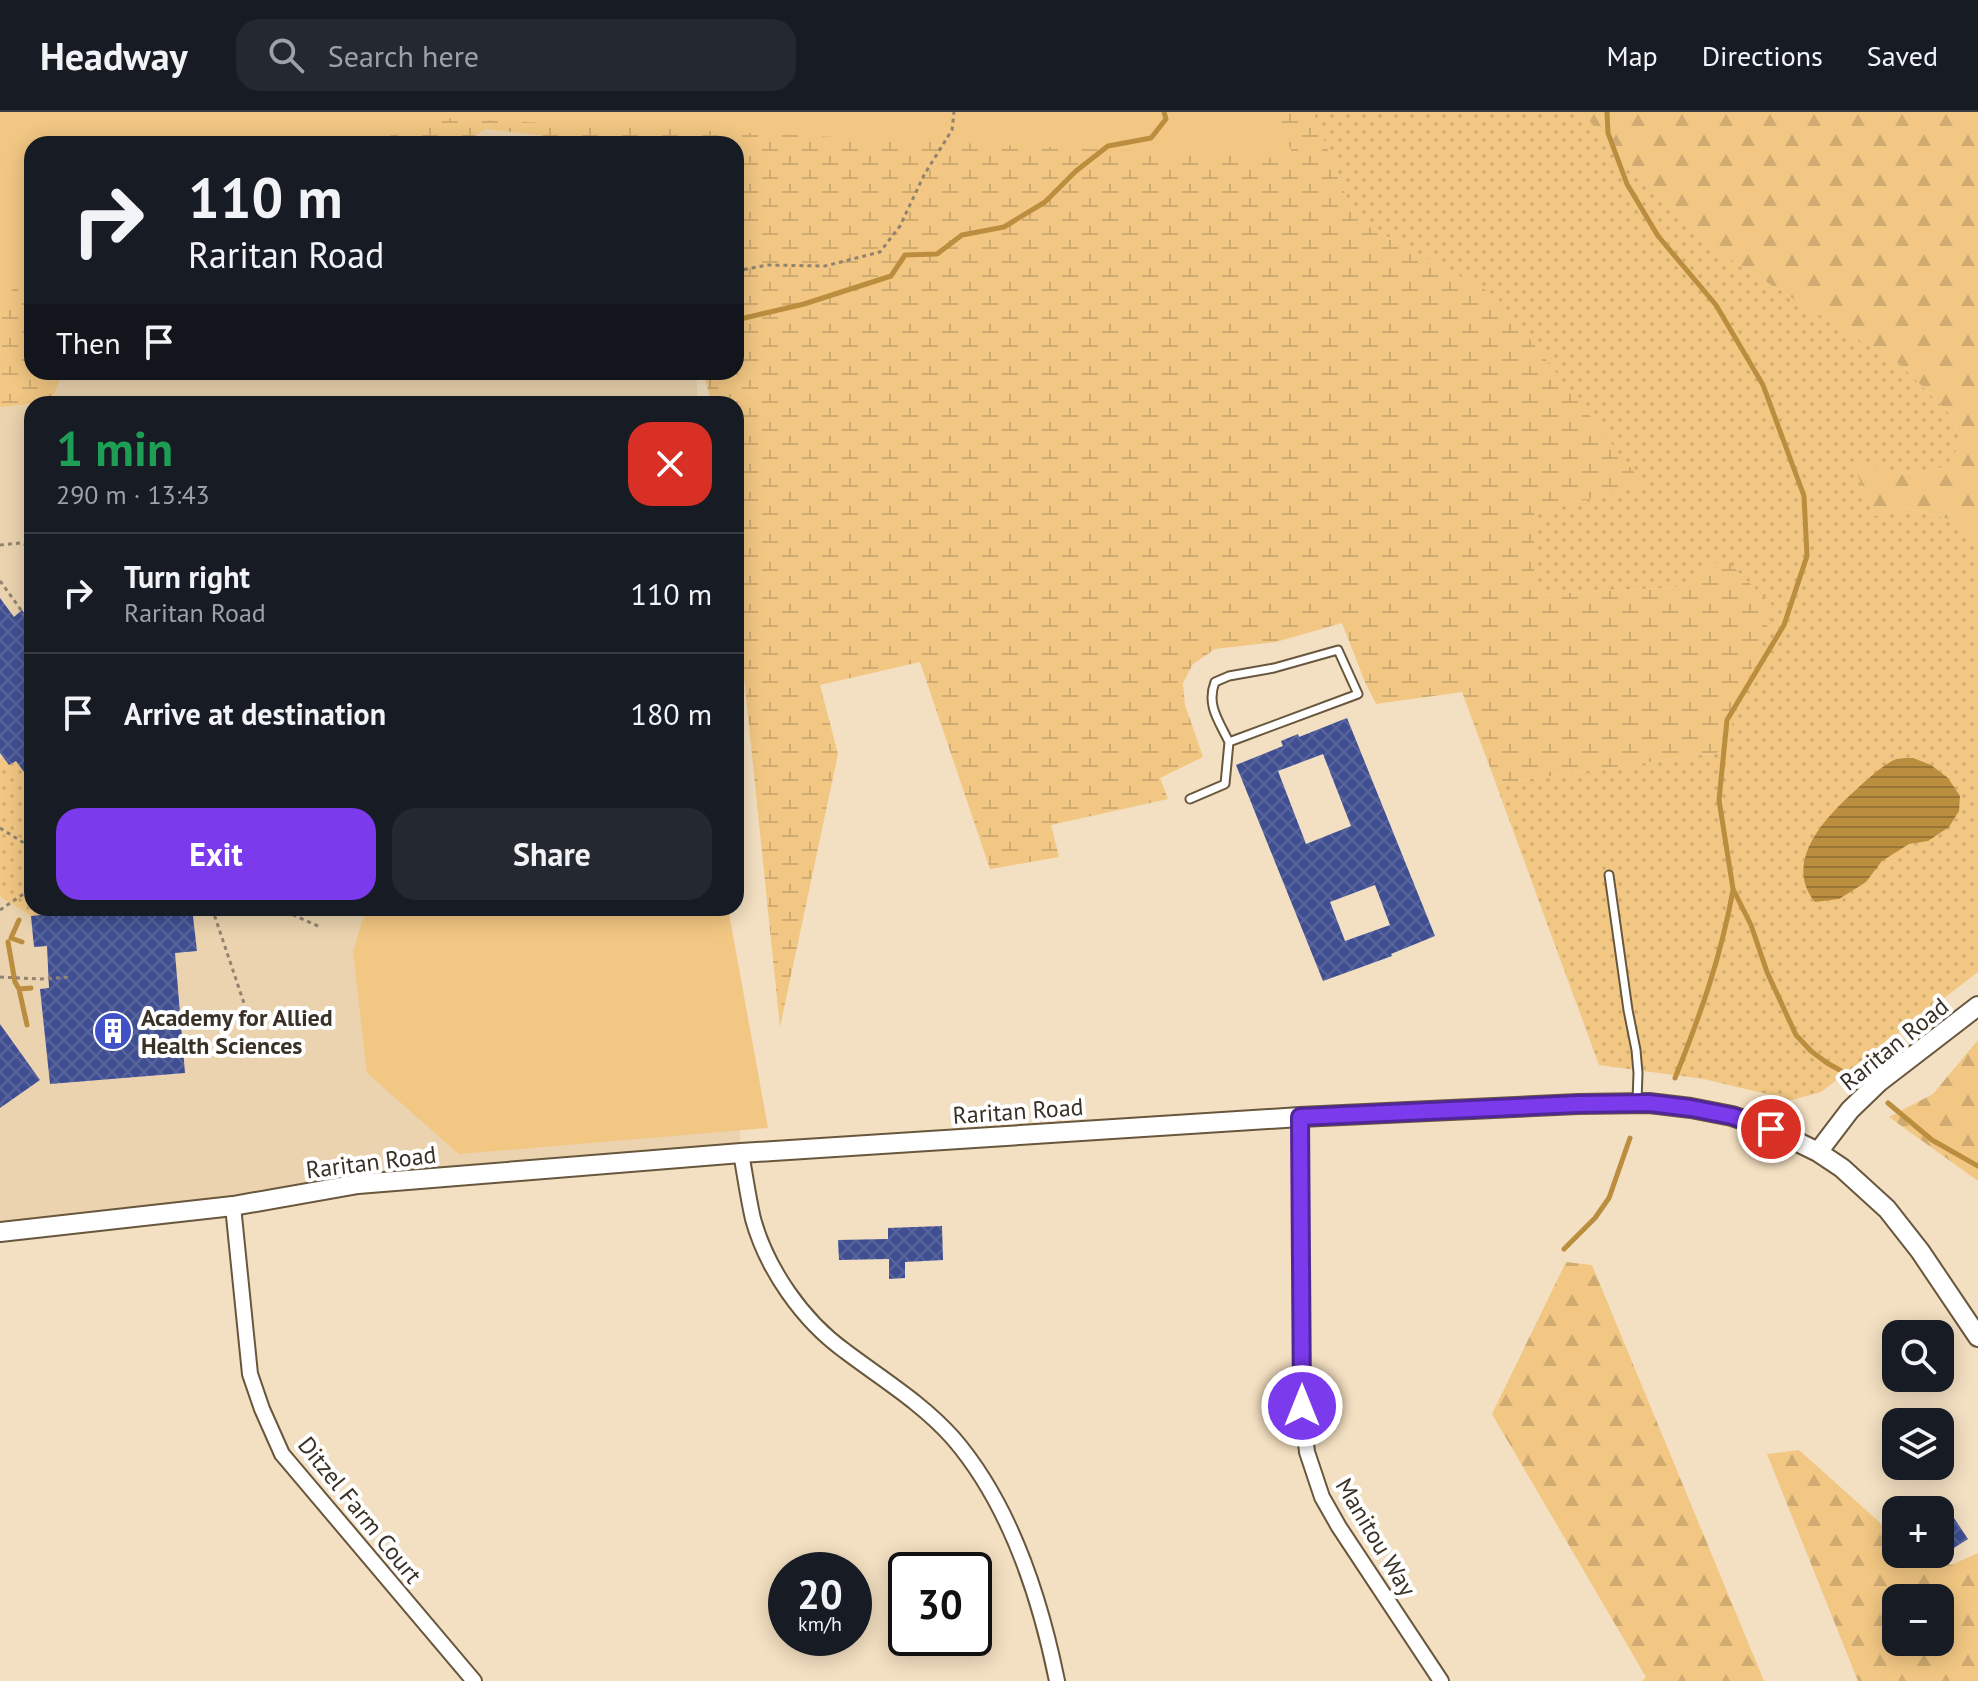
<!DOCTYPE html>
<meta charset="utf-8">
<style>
:root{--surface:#171b24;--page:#242831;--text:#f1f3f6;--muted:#9ea1a6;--line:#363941;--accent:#7c3aed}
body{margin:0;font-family:"PT Sans",sans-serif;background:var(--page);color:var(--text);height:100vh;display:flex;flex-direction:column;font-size:30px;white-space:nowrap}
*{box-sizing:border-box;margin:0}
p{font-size:26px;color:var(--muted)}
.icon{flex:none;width:44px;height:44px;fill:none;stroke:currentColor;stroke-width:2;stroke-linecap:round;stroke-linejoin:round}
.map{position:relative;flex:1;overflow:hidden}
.drawer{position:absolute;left:24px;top:284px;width:720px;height:520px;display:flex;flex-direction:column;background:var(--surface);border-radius:24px;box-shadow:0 4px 20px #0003}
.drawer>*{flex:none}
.guide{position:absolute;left:24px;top:24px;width:720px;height:244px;border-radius:24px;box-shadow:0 4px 20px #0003;background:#171b24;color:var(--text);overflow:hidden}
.tools{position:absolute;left:1882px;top:1208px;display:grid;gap:16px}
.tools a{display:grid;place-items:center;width:72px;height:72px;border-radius:16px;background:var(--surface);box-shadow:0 4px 20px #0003;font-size:40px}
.speed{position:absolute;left:768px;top:1440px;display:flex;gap:16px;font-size:40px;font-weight:700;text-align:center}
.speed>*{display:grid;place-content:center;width:104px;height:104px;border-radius:50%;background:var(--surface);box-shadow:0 4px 20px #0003;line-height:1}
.speed small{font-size:20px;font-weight:400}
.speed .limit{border:4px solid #111;border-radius:12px;background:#fff;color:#111}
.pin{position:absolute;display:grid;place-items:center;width:68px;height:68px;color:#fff;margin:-34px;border:4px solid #fff;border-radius:50%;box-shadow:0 2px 8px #0007}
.me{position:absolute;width:88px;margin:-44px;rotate:0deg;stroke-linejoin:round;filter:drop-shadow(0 0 6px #0008)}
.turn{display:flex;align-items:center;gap:28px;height:168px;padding:0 32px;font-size:36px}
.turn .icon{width:104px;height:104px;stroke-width:2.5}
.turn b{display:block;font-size:56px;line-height:68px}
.then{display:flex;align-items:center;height:76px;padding:0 32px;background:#0003;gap:16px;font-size:30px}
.round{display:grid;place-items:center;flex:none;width:84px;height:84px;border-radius:24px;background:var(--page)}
.overview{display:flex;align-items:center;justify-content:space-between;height:136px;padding:0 32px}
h1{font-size:48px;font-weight:700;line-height:60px;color:#1e9e55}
.primary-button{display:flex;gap:16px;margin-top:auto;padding:16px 32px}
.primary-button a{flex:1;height:92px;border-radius:24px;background:var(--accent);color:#fff;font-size:32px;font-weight:700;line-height:92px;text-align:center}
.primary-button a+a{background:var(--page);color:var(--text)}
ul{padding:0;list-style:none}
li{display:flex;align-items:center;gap:24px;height:120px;padding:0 32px;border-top:2px solid var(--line)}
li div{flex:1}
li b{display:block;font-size:30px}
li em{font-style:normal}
header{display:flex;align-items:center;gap:48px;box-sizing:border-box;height:112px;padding:0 40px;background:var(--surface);border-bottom:2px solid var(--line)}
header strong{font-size:38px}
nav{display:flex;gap:44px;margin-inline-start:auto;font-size:28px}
.search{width:560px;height:72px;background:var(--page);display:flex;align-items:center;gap:20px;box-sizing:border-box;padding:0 28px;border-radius:24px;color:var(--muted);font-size:30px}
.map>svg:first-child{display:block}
</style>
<header>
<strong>Headway</strong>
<div class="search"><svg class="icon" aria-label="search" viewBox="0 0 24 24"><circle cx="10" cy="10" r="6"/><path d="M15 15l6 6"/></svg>Search here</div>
<nav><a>Map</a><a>Directions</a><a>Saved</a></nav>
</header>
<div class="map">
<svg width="1978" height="1569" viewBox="0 0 1978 1569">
<defs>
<pattern id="grass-dots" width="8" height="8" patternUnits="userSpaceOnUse" patternTransform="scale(2)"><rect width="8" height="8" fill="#f2c783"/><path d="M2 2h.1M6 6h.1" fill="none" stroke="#d0ab71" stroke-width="1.8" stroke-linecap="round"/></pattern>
<pattern id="forest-firs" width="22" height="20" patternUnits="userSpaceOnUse" patternTransform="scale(2)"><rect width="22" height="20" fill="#f2c783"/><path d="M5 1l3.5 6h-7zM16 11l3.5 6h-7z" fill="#d0ab71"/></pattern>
<pattern id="wetland-marsh" width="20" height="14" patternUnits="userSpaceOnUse" patternTransform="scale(2)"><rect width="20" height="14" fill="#f2c783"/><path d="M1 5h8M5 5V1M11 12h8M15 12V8" fill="none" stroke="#d0ab71"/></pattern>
<pattern id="water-rules" width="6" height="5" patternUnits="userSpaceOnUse" patternTransform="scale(2)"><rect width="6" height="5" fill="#bb8d3e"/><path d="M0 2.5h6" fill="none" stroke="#997434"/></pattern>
<pattern id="building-cross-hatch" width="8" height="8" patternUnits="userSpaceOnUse" patternTransform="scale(2)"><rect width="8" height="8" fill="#3f4f92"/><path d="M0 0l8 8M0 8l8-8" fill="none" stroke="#5a669b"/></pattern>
</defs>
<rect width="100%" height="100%" fill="#f3dfc1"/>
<path fill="#ead3ae" d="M 485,17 L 571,27 L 582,32 L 464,32 Z
M 63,260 L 696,260 L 698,292 L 32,292 L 32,796 L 727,796 L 741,1041 L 0,1113 L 0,295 L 51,290 Z"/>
<path fill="url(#grass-dots)" d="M 1313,0 L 1580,0 L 1715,138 L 1902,254 L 1950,302 L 1962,331 L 1945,355 L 1908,362 L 1853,350 L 1875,404 L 1907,396 L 1956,409 L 1978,428 L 1978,860 L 1821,980 L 1792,988 L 1704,967 L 1599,953 L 1496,672 L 1722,640 L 1724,446 L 1678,475 L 1534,483 L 1534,401 L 1643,373 L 1495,184 L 1355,107 Z
M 3,645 L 9,653 L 16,649 L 26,663 L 32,659 L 32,796 L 68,796 L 61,801 L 31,804 L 0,784 L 0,647 Z"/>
<path fill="url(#forest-firs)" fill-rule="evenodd" d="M 1580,0 L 1978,0 L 1978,428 L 1956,409 L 1908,396 L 1875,404 L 1852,349 L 1908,362 L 1945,355 L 1962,331 L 1950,302 L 1902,254 L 1715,138 Z
M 1978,928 L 1978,1069 L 1889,1005 L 1933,982 Z
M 1566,1150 L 1592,1153 L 1764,1569 L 1642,1569 L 1646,1565 L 1492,1302 Z
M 1799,1338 L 1896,1425 L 1896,1442 L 1915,1442 L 1951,1453 L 1978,1441 L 1978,1569 L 1858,1569 L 1767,1342 ZM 1896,1486 L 1940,1486 L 1940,1530 L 1896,1530 Z"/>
<path fill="url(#wetland-marsh)" d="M 0,0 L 1313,0 L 1355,107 L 1496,184 L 1644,373 L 1534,401 L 1534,483 L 1678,475 L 1724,446 L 1774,495 L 1722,640 L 1496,672 L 1462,580 L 1376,592 L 1365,570 L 1342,511 L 1276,530 L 1215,537 L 1193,552 L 1183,571 L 1185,593 L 1203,645 L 1160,666 L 1168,687 L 1051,713 L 1059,745 L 990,757 L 920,550 L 820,573 L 838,642 L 780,915 L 736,488 L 736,292 L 712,292 L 703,260 L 736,260 L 736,32 L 582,32 L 571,27 L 485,17 L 464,32 L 32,32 L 32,260 L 63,260 L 51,290 L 0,295 Z"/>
<path fill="#f2c783" d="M 0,0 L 1271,0 L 1296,47 L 439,6 L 367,32 L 32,32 L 32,164 L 0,186 Z
M 370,796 L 728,796 L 768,1016 L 459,1042 L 367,961 L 353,840 L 362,809 Z"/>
<path fill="url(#water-rules)" d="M 1913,646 L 1931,653 L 1948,666 L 1960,684 L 1959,699 L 1949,715 L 1928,729 L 1909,732 L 1882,749 L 1866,770 L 1839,787 L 1815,790 C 1781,748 1829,702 1859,675 C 1869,666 1882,654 1894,648 C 1899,646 1907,646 1913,646 Z"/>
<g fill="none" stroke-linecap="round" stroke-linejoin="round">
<path stroke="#bb8d3e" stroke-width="5" d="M 1607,0 L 1608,21 L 1627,72 L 1658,124 L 1716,193 L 1763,273 L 1804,384 L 1807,444 L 1784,513 L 1727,608 L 1719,688 L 1733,777 L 1751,813 L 1767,860 L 1796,923 L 1811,939 L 1827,951 L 1856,967
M 736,208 L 804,192 L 891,164 L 905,143 L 937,142 L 962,123 L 1004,115 L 1045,90 L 1076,59 L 1108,34 L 1151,26 L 1166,7 L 1164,0
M 19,808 L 11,826 L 22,830
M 8,830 L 15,870 L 19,877 L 31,876
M 19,877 L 27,913
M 1675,966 C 1700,904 1721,845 1733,778
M 1888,991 L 1932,1028 L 1978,1054
M 1564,1137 L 1595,1106 L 1609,1086 L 1630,1026"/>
</g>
<path fill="url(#building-cross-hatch)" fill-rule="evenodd" d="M 0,486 L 14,505 L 22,498 L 32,512 L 32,671 L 16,649 L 9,653 L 0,641 Z
M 1347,606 L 1435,824 L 1391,842 L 1392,844 L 1323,869 L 1236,653 L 1283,634 L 1281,629 L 1298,622 L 1299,625 ZM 1323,642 L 1351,714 L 1306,732 L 1278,659 ZM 1375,773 L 1390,813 L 1345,829 L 1330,790 Z
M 61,796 L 192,796 L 197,839 L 175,841 L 185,961 L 50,972 L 40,877 L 49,876 L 47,834 L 34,835 L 31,804 L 61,801 Z
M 0,912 L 40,968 L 0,996 Z
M 942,1114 L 943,1148 L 905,1150 L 905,1166 L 889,1167 L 889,1147 L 839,1148 L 838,1128 L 888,1127 L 888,1116 Z
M 1940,1385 L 1968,1427 L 1946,1441 L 1940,1433 Z"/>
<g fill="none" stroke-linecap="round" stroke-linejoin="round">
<defs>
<path id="service" d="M 1338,538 L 1358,582 L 1229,630 C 1219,609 1206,593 1215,570 L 1229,564 L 1274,556 Z
M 1190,687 L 1225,672 L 1229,630
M 1609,763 L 1628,898 L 1636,938 L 1638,961 L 1637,989"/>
<path id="minor" d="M 1300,1005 L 1302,1294 L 1307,1340 L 1322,1385 L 1339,1415 L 1441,1569
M 741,1041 C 745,1063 748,1085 753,1107 C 767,1157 802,1208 845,1239 C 882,1267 922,1291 953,1326 C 1010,1392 1040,1485 1057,1569
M 233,1094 L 250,1262 L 262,1297 L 282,1342 L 474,1569"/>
<path id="tertiary" d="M 1818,1040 L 1850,998 L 1879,970 L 1978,894
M 0,1120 L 233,1094 L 358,1072 L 741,1041 L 1300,1005 L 1578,992 L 1649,991 L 1691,996 L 1732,1004 L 1771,1017 L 1818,1040 L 1842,1056 L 1887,1097 L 1920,1139 L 1978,1225"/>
</defs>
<use href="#service" stroke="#68573d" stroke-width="11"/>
<use href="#minor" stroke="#68573d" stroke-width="18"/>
<use href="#tertiary" stroke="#68573d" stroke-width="22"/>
<path stroke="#91836f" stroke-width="3" stroke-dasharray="4 4" stroke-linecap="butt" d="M 736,159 L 767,153 L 825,154 L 880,140 L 900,114 L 924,63 L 952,18 L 954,0
M 0,433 L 21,431 L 32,435
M 0,469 L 32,513
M 0,716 L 32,736
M 212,796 L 250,909
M 278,796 L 320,815
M 0,798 L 32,776
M 0,865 L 40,867 L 72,865"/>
<use href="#service" stroke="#fff" stroke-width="7"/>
<use href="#minor" stroke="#fff" stroke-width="14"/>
<use href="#tertiary" stroke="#fff" stroke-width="18"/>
</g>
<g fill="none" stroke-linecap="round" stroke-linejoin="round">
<defs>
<path id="route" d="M 1302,1294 L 1300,1005 L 1578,992 L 1649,991 L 1691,996 L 1732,1004 L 1771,1017"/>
</defs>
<use href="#route" stroke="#51269a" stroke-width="20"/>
<use href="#route" stroke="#7c3aed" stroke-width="14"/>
</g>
<defs>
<symbol id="building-disc" viewBox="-11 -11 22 22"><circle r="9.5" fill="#4052c6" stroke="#fff"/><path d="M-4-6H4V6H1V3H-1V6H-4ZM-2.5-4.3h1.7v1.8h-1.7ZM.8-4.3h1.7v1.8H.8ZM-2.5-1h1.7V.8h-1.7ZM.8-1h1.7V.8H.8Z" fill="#fff"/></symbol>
</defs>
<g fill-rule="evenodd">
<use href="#building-disc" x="91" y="897" width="44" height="44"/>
</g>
<g text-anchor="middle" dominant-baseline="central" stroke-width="8" stroke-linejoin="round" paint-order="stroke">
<g font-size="24" font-weight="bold" fill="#393126" stroke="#fff" text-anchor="start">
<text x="141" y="905">Academy for Allied<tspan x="141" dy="28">Health Sciences</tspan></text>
</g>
<g font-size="24" fill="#393126" stroke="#fff">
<text transform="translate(1894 932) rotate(-39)">Raritan Road</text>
<text transform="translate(1018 999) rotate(-4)">Raritan Road</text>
<text transform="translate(371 1050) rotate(-7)">Raritan Road</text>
<text transform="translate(360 1398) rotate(51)">Ditzel Farm Court</text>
<text transform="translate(1376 1425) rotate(59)">Manitou Way</text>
</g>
</g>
</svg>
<div class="tools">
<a><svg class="icon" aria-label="search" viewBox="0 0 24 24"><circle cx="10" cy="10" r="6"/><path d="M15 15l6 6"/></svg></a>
<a><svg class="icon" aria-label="layers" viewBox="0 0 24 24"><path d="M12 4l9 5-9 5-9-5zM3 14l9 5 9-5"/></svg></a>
<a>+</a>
<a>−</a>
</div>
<div class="speed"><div>20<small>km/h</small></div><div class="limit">30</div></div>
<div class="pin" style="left:1771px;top:1017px;background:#d93025"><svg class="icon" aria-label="arrive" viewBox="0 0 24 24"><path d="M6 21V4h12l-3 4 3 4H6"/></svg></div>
<svg class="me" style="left:1302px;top:1294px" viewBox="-20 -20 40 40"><circle r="17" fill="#7c3aed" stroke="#fff" stroke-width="3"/><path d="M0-11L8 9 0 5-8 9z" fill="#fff"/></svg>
<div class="guide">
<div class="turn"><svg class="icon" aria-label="right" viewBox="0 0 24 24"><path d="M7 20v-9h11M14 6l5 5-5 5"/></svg><div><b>110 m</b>Raritan Road</div></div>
<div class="then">Then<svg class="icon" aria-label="arrive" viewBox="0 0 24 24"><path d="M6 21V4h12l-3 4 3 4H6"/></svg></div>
</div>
<section class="drawer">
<div class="overview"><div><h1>1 min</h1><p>290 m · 13:43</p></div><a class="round" style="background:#d93025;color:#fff"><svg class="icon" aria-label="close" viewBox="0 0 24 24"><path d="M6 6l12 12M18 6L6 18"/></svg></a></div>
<ul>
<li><svg class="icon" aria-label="right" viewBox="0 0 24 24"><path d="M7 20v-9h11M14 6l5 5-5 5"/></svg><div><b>Turn right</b><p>Raritan Road</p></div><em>110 m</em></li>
<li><svg class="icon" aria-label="arrive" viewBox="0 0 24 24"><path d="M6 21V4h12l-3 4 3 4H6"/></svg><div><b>Arrive at destination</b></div><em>180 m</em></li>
</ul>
<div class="primary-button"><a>Exit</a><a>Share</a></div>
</section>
</div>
